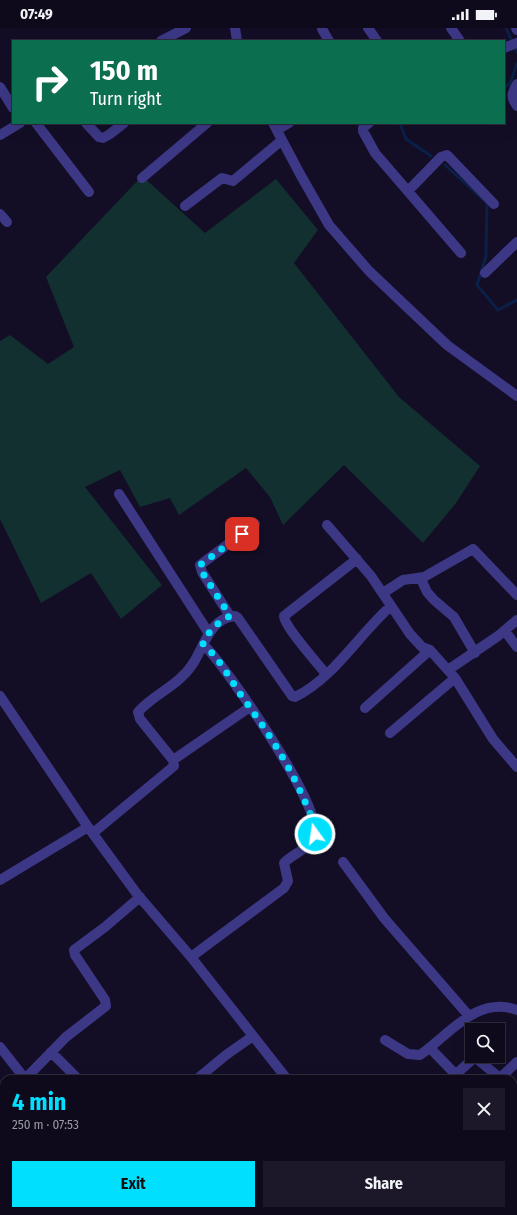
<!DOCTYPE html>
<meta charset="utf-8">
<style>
:root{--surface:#0e0a1c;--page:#1c1829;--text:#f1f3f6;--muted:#9b9aa3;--line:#2e2b3b;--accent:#00dffe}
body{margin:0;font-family:"Fira Sans Condensed",sans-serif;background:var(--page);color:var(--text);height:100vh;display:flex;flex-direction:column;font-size:15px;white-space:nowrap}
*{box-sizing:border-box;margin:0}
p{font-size:13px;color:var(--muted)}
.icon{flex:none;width:22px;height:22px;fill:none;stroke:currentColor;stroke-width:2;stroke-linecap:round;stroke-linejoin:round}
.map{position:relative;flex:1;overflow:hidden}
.drawer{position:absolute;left:0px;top:1047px;width:517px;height:140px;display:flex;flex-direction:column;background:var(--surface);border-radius:12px 12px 0 0;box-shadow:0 4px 16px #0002,0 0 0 1px var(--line)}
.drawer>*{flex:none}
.banner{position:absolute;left:12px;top:12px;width:493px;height:84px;border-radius:0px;box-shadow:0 4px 16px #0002,0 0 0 1px var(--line);background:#0b6e4f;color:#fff;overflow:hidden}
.fabs{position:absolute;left:465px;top:995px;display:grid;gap:8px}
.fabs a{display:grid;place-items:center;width:40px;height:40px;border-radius:0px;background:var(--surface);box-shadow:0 4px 16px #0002,0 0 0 1px var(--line);font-size:20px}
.pin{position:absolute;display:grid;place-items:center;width:34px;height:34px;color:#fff;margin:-17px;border-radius:8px;box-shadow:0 2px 6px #0006}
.me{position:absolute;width:44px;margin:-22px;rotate:346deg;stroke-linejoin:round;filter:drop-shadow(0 0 3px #0008)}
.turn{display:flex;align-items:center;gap:14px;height:84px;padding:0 12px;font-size:18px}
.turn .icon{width:52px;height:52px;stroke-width:2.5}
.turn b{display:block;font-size:28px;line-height:34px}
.round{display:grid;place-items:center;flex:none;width:42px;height:42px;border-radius:0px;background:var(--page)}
.headline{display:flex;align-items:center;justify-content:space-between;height:68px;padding:0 12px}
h1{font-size:24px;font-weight:700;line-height:30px;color:var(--accent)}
.button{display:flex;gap:8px;margin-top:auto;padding:8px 12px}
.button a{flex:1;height:46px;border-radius:0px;background:var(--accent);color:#111;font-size:16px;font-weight:700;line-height:46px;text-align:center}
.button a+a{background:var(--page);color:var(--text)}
.status{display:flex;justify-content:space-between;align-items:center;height:28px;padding:0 20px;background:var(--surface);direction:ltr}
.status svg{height:11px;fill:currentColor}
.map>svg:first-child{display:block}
</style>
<div class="status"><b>07:49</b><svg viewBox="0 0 49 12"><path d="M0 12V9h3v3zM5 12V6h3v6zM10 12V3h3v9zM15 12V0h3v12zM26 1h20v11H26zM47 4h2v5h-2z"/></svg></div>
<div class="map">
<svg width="517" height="1187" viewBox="0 0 517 1187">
<rect width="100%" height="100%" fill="#130e26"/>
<path fill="#11302f" d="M 142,148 L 205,205 L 276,151 L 318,202 L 294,235 L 399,369 L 480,438 L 456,475 L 423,515 L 344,437 L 283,497 L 270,469 L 246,440 L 179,487 L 170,470 L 140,479 L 120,442 L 85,459 L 162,557 L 121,591 L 91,545 L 41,575 L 0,491 L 0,313 L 10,307 L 48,336 L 74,319 L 46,249 Z"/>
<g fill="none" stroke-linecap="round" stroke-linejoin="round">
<path stroke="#0b2048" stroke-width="3" d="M 506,0 L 517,24
M 504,59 L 510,56 L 517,35
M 400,95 L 406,111 L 431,128
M 445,137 L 487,175 L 486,228 L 477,257 L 498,282 L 517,272"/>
<path stroke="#3d3886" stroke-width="10" d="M 235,0 L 237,13
M 368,0 L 377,13
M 451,0 L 460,13
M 516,0 L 517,2
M 322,1 L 329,13
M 161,13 L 186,0
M 504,20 L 517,15
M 517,56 C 512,65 510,69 517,78
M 0,59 L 13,80
M 36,95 L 89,164
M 86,95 L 99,109 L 103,110 L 110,106 L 124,95
M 273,95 L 300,146 L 329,197 L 369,243 L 447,317 L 517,368
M 369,95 L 363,100 L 363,103 L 375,125 L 461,225
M 277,102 L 289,95
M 0,107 L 20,95
M 142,150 L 207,95
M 408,163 L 441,129 L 447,127 L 494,176
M 185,178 L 222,150 L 233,153 L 282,112
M 0,186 L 7,194
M 485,245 L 517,214
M 119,466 L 208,604
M 327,497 L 371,548 L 410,606 L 422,619 L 430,622 L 455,650 L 493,711 L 517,739
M 421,551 L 427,564 L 434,572 L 454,589 L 475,625
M 383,565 L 403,552 L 424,549 L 473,521 L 517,567
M 230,588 L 202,544 L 200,537 L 255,496
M 505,603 L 517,619
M 448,642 L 498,608 L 517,592
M 326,646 C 318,636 284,598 284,588 L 357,531
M 0,668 L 88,799 L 137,866 L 191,929 L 287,1051
M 365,680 L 430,622
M 390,705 L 455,650
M 173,732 L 250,679
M 93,805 L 174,738 L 173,732 L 140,691 L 138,684 C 154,666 178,658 192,637 C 204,620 209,590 235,588 L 238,590 L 292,668 L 295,669 C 333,651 360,605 391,578
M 343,834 L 384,890 L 469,988
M 0,852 L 88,799
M 191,929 L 284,860 L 288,853 L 284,835 C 293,825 311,821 315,806 C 322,778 226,638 203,616
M 385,1012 L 408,1026 L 420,1027 C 449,1007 477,967 517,982
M 0,1019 L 22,1047 L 27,1049 L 66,1009 L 106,978 L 105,972 L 75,927 L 74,922 L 105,899 L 140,869
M 430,1020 L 460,1051
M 51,1024 L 78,1051
M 456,1046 L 473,1031 L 477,1031 L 500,1050 L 517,1034
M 197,1051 L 226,1027 L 253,1008
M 513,1087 L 517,1083
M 513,1116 L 517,1112
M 141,1183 L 144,1187
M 425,1183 L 430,1187
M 101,1187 L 102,1183
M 160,1187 L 164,1183
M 239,1187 L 247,1183
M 443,1187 L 447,1183"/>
</g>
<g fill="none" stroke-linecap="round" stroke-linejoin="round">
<path stroke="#00dffe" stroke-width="7" stroke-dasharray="0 12.6" d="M 242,506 L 200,537 L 202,544 L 230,588 C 218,594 208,603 203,616 C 219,630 229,649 241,667 C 264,699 285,729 301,765 C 307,778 314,791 315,806"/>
</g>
</svg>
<div class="fabs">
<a><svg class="icon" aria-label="search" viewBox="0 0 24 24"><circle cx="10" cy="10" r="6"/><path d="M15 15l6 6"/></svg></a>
</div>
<div class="pin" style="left:242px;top:506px;background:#d93025"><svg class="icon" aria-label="arrive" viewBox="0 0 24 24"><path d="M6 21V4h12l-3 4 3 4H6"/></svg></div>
<svg class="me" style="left:315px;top:806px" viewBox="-20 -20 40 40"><circle r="17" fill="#00dffe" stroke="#fff" stroke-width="3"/><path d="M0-11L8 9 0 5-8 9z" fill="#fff"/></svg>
<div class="banner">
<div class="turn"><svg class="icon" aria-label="right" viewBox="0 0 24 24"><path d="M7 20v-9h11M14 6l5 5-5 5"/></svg><div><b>150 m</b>Turn right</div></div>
</div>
<section class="drawer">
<div class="headline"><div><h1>4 min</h1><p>250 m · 07:53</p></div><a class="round"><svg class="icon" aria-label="close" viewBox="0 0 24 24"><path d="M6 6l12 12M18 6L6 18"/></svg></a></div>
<div class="button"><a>Exit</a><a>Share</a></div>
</section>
</div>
